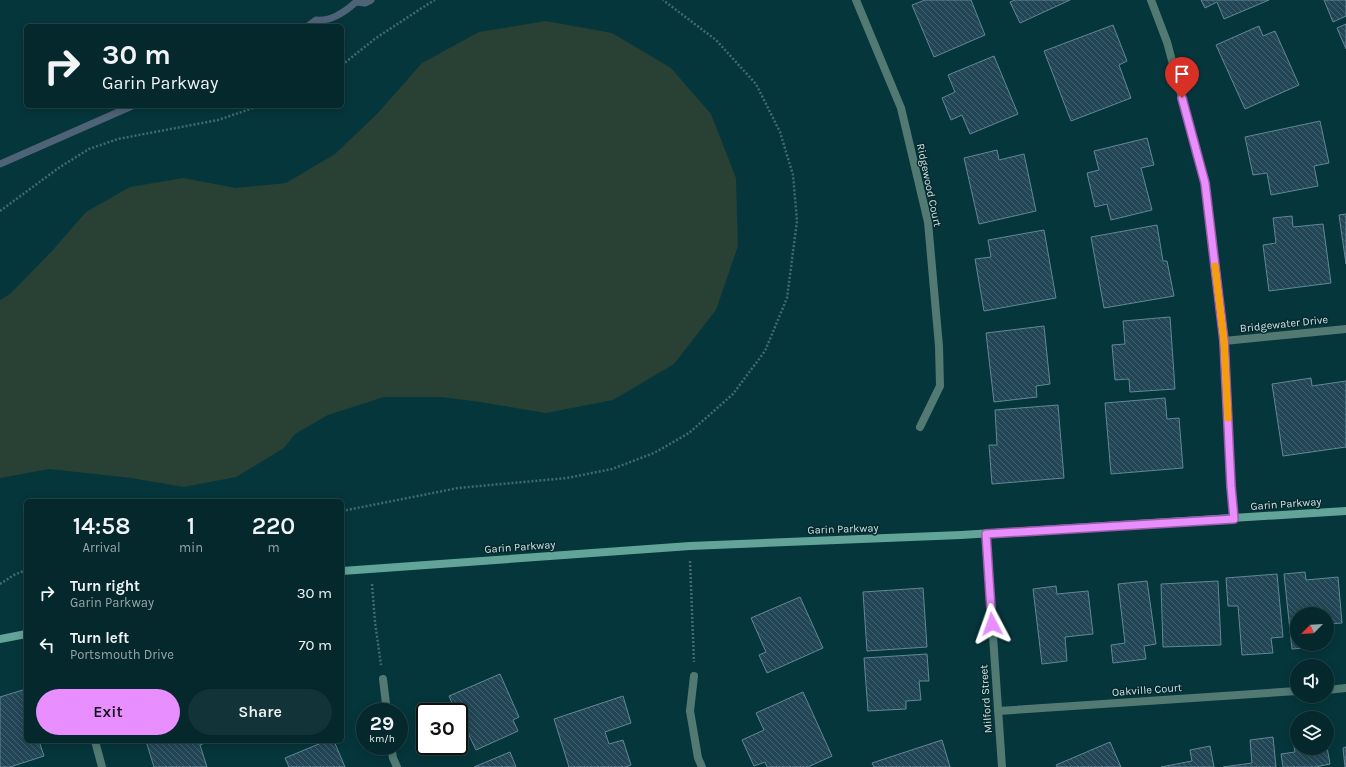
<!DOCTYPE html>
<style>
:root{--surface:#04282c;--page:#123438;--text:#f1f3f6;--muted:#97a6a9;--line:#254448;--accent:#e88eff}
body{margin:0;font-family:Karla,sans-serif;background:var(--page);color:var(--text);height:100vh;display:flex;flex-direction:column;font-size:15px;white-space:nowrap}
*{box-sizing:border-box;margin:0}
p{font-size:13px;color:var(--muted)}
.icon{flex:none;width:22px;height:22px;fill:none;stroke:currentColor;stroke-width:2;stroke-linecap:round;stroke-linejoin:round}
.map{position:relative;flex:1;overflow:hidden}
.panel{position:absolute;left:24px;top:499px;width:320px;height:244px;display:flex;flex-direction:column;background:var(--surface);border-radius:6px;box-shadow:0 2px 10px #0003,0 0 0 1px var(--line)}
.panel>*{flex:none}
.banner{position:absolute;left:24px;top:24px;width:320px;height:84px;border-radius:6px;box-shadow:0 2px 10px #0003,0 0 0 1px var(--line);background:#04282c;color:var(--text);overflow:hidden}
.needle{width:26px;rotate:246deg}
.controls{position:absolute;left:1290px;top:607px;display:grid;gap:8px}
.controls a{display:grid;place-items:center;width:44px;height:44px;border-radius:50%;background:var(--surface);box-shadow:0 2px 10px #0003,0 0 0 1px var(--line);font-size:20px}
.speed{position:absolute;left:356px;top:703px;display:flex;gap:8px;font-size:20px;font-weight:700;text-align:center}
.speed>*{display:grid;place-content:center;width:52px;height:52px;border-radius:50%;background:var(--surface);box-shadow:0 2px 10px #0003,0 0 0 1px var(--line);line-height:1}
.speed small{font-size:10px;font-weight:400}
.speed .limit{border:2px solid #111;border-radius:6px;background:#fff;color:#111}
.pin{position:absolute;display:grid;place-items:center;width:34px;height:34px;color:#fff;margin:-41px -17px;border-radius:50% 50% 50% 0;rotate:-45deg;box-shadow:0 0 4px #0007}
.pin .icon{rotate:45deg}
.me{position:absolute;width:44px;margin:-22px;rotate:356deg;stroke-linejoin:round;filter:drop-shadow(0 0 3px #0008)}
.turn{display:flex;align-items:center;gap:14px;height:84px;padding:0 12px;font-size:18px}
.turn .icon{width:52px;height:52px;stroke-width:2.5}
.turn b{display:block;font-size:28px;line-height:34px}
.eta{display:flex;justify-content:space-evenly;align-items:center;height:68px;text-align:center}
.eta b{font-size:24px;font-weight:600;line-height:28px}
.primary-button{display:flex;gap:8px;margin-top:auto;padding:8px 12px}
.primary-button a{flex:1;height:46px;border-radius:24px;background:var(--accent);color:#111;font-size:16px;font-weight:600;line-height:46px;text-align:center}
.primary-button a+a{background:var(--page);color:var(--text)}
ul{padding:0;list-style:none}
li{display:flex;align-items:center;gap:12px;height:52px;padding:0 12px}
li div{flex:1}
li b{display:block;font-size:15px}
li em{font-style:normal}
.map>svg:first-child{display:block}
</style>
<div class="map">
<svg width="1346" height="767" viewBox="0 0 1346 767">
<defs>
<pattern id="building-back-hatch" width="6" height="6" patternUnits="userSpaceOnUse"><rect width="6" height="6" fill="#224656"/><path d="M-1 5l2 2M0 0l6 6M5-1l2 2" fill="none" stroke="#41616e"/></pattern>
</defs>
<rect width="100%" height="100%" fill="#05363b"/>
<path fill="#294034" d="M 546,21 L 612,33 L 671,68 L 711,114 L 736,178 L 738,246 L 716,310 L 674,364 L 613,400 L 546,413 L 480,402 L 442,397 L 384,397 L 328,415 L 295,434 L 284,448 L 236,477 L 184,487 L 131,478 L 49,469 L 0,478 L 0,300 L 10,294 L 51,252 L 86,212 L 130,187 L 183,178 L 236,188 L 286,183 L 335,154 L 377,114 L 422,63 L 479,32 Z"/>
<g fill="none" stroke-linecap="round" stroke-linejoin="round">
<path stroke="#4f6378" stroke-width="7" d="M 308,26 L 316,20 C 331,22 345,12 356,2 L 365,3 L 371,0
M 0,164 L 132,106"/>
</g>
<path fill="url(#building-back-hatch)" stroke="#618798" d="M 925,0 L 971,0 L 985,35 L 934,57 L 912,5 Z
M 1015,0 L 1070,0 L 1020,23 L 1010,2 Z
M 1201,0 L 1269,0 L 1224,19 L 1217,2 L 1205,8 Z
M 1324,0 L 1346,0 L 1346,16 L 1333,22 Z
M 1346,24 L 1346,49 L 1337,28 Z
M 1113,25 L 1127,61 L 1119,65 L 1131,98 L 1071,121 L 1044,51 Z
M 1259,26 L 1263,36 L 1275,31 L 1299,85 L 1245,109 L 1216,45 Z
M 994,56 L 1018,114 L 970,134 L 962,115 L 951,120 L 942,98 L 955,92 L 948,75 Z
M 1320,121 L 1329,163 L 1314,166 L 1318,186 L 1271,195 L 1267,173 L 1253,175 L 1245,137 Z
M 1147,138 L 1154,165 L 1141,168 L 1152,210 L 1111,220 L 1107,204 L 1095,207 L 1087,173 L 1099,170 L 1094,151 Z
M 997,150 L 999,160 L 1024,154 L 1036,211 L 979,224 L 964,158 Z
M 1346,214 L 1346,264 L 1339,215 Z
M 1292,216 L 1293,227 L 1323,224 L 1331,283 L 1269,291 L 1263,245 L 1276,243 L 1273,218 Z
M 1157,225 L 1163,261 L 1167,261 L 1174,296 L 1104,308 L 1091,237 Z
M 1044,230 L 1056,298 L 984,311 L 975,259 L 991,257 L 988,240 Z
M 1170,317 L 1175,389 L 1130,392 L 1129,379 L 1115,380 L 1112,345 L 1125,344 L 1123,321 Z
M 1044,326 L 1050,384 L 1036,386 L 1037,397 L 994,402 L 986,333 Z
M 1311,378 L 1312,386 L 1346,381 L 1346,447 L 1283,456 L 1272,384 Z
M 1165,398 L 1167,419 L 1179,418 L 1183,468 L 1111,474 L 1105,403 Z
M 1058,405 L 1064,478 L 992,484 L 989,445 L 997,445 L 995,410 Z
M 1305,572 L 1306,580 L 1338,577 L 1342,623 L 1327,624 L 1327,614 L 1297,614 L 1297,644 L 1315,644 L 1316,647 L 1292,649 L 1284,574 Z
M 1277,574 L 1283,637 L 1271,638 L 1273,653 L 1242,655 L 1238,606 L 1228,606 L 1226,578 Z
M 1147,581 L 1156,644 L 1144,646 L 1146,659 L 1113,663 L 1111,645 L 1125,643 L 1118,584 Z
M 1218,581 L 1221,645 L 1163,647 L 1161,584 Z
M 1056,586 L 1057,594 L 1088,591 L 1093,634 L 1065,637 L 1067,661 L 1042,664 L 1033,589 Z
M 923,588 L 927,647 L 867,651 L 863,592 Z
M 800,597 L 823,648 L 767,673 L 759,655 L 766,652 L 751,618 Z
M 927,654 L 929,681 L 919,681 L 921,700 L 906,701 L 906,709 L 868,711 L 864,658 Z
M 500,674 L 519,717 L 513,720 L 518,731 L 476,750 L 467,731 L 465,732 L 459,719 L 459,712 L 456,712 L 449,696 Z
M 26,689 L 26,741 L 39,741 L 44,756 L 10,767 L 0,767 L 0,697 Z
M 803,692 L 832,756 L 808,767 L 767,767 L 765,762 L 754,766 L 742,740 L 764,730 L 756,713 Z
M 623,696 L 631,723 L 605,732 L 609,744 L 623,740 L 631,765 L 626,767 L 569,767 L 554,719 Z
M 1273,737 L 1276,767 L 1223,767 L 1252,763 L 1250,740 Z
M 942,740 L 950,767 L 874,767 L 872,763 Z
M 1293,740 L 1297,740 L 1297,748 L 1327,748 L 1327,747 L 1330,764 L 1315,767 L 1283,767 L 1281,754 L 1295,752 Z
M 146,741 L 209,741 L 200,745 L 207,767 L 154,767 Z
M 326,741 L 334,741 L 345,767 L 289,767 L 285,758 Z
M 1110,742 L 1121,767 L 1057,767 L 1056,765 Z
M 1210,746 L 1214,767 L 1161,767 L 1192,761 L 1190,750 Z
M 1346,747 L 1346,767 L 1345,767 L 1343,748 Z
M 510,752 L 516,767 L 474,767 Z"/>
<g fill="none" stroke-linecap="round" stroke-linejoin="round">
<path stroke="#426b6f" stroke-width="2.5" stroke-dasharray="2 2" stroke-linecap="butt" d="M 342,65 L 376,38 L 428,4 L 435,0
M 0,211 L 60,167 L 89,149 L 118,139 L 218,120 L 259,106
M 342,511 L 458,488 L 567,478 L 612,469 L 654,453 L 689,433 L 733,394 L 765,351 L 787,298 L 797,221 L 793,175 L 780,132 L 756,84 L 716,40 L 663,0
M 690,561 L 694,662
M 0,584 L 14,575 L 26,570
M 372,584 L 375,622 L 381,665"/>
<path stroke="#527a73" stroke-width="8" d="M 856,0 L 901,108 L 928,222 L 939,346 L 940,386 L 920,427
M 1151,0 L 1167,42 L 1205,183 L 1224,341 L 1231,486 L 1234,519
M 1224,341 L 1346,329
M 986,534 L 1002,767
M 694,676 L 690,711 L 698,758 L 702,767
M 383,679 L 387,712
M 1327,690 L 1346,688
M 998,711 L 1297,691
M 95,741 L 102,767
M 391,746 L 393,758 L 397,767"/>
<path stroke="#63a499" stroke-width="8" d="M 342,571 L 690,546 L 961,535 L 1346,511
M 0,639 L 26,634"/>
</g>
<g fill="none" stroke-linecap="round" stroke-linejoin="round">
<defs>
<path id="route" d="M 992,624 L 986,534 L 1234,519 L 1231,486 L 1224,341 L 1205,183 L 1182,98"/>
</defs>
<use href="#route" stroke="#975ca6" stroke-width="10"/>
<use href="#route" stroke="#e88eff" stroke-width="7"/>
<path stroke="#f59e0b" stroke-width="7" d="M 1215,266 L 1224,341 L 1228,418"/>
</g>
<g text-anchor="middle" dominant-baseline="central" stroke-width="3" stroke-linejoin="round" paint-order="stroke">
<g font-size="11" fill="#cce3e5" stroke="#072a2e">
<text transform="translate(929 185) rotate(78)">Ridgewood Court</text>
<text transform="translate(1284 324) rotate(-6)">Bridgewater Drive</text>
<text transform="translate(1286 504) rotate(-4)">Garin Parkway</text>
<text transform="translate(843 529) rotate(-2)">Garin Parkway</text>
<text transform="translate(520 547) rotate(-4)">Garin Parkway</text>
<text transform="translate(1147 690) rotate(-4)">Oakville Court</text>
<text transform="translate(986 699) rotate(-94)">Milford Street</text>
</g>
</g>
</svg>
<div class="controls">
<a><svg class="needle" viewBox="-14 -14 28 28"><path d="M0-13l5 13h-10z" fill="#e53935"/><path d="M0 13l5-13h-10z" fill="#97a6a9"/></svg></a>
<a><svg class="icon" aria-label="sound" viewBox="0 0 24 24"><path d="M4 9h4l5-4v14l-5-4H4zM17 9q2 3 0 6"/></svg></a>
<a><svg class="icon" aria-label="layers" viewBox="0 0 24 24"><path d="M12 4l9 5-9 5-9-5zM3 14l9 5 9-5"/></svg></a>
</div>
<div class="speed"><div>29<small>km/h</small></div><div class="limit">30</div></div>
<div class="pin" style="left:1182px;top:98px;background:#d93025"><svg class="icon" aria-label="arrive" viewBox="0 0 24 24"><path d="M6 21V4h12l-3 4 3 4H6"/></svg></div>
<svg class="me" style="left:992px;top:624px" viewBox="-20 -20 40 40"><path d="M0-17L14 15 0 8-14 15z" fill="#e88eff" stroke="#fff" stroke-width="4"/></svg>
<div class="banner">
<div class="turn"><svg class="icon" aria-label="right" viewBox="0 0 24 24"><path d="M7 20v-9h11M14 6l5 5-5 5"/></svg><div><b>30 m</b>Garin Parkway</div></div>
</div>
<section class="panel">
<div class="eta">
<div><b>14:58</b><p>Arrival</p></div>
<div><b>1</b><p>min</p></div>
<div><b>220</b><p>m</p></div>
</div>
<ul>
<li><svg class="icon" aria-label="right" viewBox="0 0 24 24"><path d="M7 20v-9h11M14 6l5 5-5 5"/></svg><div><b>Turn right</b><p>Garin Parkway</p></div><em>30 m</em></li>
<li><svg class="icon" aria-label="left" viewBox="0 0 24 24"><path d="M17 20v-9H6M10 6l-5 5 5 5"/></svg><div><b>Turn left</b><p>Portsmouth Drive</p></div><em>70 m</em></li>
</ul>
<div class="primary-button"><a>Exit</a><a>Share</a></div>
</section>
</div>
